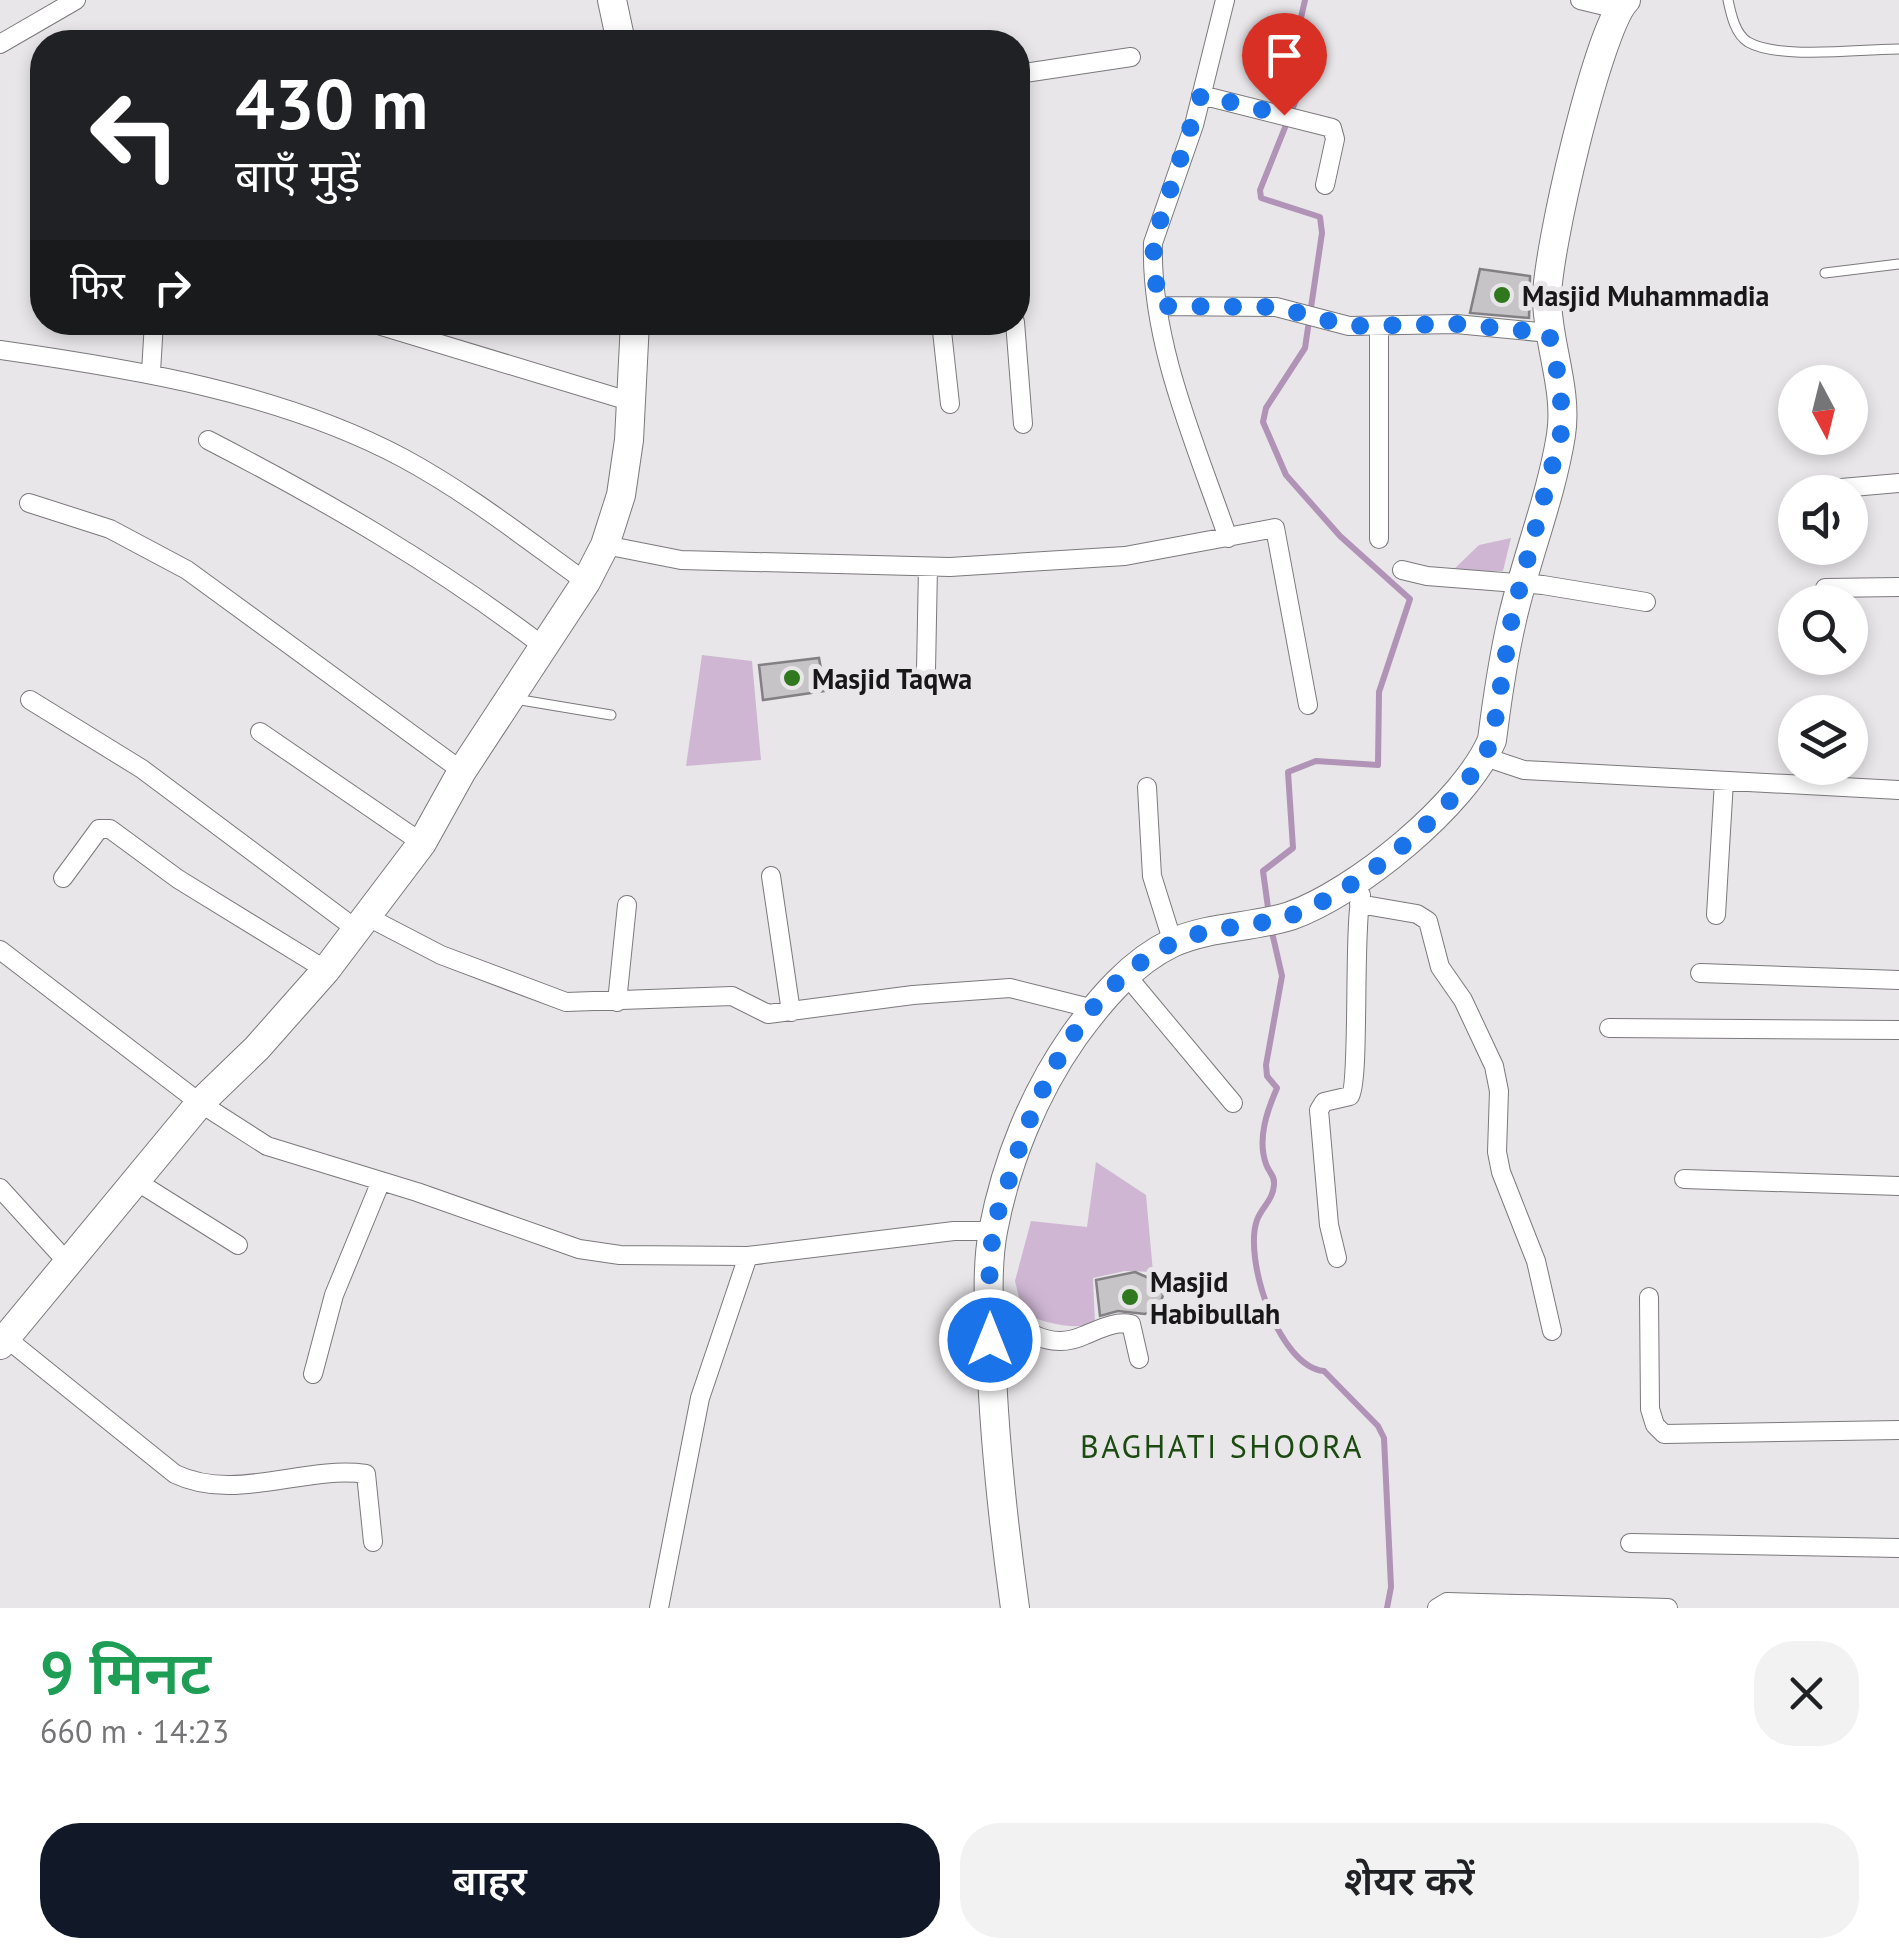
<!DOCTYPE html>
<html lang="hi">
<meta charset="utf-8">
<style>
:root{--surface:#fff;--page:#f2f2f2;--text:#202124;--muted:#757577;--accent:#111827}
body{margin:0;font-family:"PT Sans","Noto Sans Devanagari",sans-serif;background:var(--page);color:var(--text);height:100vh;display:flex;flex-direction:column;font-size:38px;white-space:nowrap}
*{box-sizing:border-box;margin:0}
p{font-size:32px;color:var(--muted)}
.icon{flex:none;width:55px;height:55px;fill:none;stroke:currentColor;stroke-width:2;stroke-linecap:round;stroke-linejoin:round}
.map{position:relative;height:1608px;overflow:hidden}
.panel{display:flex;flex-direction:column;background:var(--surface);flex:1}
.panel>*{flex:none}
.top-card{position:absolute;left:30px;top:30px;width:1000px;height:305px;border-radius:40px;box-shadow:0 5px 15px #0003;background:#202124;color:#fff;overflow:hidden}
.needle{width:65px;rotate:173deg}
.buttons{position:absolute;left:1778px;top:365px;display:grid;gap:20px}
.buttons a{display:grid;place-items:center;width:90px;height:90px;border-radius:50%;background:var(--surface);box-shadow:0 5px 15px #0003;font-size:50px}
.pin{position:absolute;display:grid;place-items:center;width:85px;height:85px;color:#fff;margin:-102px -42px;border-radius:50% 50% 50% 0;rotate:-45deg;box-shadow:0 0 10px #0007}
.pin .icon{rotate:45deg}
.me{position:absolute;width:110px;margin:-55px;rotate:0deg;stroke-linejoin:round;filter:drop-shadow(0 0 8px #0008)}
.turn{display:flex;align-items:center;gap:35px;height:210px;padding:0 40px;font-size:45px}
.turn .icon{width:130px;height:130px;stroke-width:2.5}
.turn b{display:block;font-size:70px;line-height:85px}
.then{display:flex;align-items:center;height:95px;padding:0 40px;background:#0003;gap:20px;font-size:38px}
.round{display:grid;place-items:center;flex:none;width:105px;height:105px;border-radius:40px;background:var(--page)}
.headline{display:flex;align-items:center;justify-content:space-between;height:170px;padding:0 40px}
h1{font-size:60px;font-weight:600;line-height:75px;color:#1e9e55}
.action{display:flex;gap:20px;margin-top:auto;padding:20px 40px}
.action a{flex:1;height:115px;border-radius:40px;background:var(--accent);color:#fff;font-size:40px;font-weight:600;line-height:115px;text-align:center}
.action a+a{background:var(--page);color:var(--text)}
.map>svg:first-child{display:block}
</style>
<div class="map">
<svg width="1899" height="1608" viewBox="0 0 1899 1608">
<rect width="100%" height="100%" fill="#e8e6e9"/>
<path fill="#cfb7d4" d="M 1511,538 L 1503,571 L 1452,571 L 1479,545 Z
M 702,655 L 752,661 L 761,760 L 686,766 Z
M 1096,1162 L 1146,1195 L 1153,1272 L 1125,1271 L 1093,1278 L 1095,1324 C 1070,1330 1047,1323 1023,1314 L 1015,1281 L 1031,1221 L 1087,1227 Z"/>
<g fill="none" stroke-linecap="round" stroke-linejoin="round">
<path stroke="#b093b6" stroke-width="6" d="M 1269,915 L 1263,871 L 1293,848 L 1288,772 L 1316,761 L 1378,765 L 1379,692 L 1410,599 L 1340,536 L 1286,475 L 1263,422 L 1266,408 L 1305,348 L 1322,233 L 1320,217 L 1261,198 L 1260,190 L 1316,50 L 1300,22 L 1305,0
M 1271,928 L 1282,976 L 1266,1065 L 1267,1076 L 1277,1088 C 1267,1111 1257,1139 1266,1164 C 1269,1173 1275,1175 1274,1185 C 1273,1200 1262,1207 1257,1220 C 1243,1259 1279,1367 1324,1371 L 1378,1426 L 1384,1438 L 1391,1587 L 1387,1608"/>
</g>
<path fill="#c7c4c7" stroke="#828082" stroke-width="2.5" d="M 1480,269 L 1530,276 L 1529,318 L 1470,313 Z
M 819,658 L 825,691 L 763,700 L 759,665 Z
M 1135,1272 L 1158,1282 L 1163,1295 L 1160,1305 L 1145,1314 L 1118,1311 L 1100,1316 L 1096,1280 Z"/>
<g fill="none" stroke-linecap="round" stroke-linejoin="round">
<defs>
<path id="lane" d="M 1728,0 C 1731,14 1735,34 1748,42 C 1779,60 1863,49 1899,49
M 1825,273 L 1899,264
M 515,699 L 611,715"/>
<path id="street" d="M 1225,0 L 1194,125 L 1153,243 C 1150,343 1196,445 1228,538
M 1580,0 L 1617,9
M 0,44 L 76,0
M 1018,74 L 1131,57
M 1201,95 L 1332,128 L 1335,139 L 1325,185
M 1158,306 L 1276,307 L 1349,326 L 1456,324 L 1549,333
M 368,322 L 632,402
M 941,322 L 950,404
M 1015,322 L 1023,424
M 0,350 C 134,369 281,393 403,458 C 468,493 526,539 586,582
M 151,372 L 154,322
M 208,440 C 328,502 435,564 543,646
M 1818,490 L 1899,483
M 29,503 L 110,529 L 187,570 L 462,771
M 1379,539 L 1379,328
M 605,545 L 681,560 L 950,567 L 1125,556 L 1275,528 L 1308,705
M 1402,570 L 1427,576 L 1543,585 L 1646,602
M 1825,588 L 1899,587
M 926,670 L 928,567
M 30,700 L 142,769 L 356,929
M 260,732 L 422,843
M 1485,757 L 1524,770 L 1899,790
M 1147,787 L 1152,876 L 1173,943
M 771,876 L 791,1012
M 63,878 L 99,829 L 110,829 L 178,879 L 326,970
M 1359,904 L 1417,914 L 1428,921 L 1440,967 L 1463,1000 L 1494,1066 L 1499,1091 L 1497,1152 L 1501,1172 L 1536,1261 L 1552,1331
M 1716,915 L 1724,781
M 366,916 L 441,955 L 566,1002 L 732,996 L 768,1014 L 913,995 L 1010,988 L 1094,1009
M 0,950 L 200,1103 L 267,1146 L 417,1192 L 579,1249 L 620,1255 L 748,1256 L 954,1231 L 993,1231
M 1700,973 L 1899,980
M 1127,976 L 1233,1103
M 617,1002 L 627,905
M 1609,1028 L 1899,1030
M 1684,1179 L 1899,1186
M 136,1181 L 238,1245
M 0,1188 L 68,1263
M 1337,1258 L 1329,1225 L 1319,1110 L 1324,1102 L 1350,1096 C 1360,1083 1353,931 1361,895
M 1649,1297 L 1650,1409 L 1655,1425 L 1664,1434 L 1899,1430
M 990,1298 C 1016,1325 1045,1354 1085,1335 C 1100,1329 1115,1321 1131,1324 L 1139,1359
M 6,1338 L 175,1474 C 236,1503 303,1465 366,1474 L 373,1542
M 313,1374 L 334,1295 L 381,1181
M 1630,1543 L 1899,1548
M 659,1608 L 700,1398 L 748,1256
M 1437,1608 L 1447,1602 L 1668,1608"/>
<path id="secondary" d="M 612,0 L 621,42
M 0,1345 L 200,1103 L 257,1048 L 326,970 L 422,843 L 462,771 L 586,582 L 605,545 L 621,495 L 629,440 L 635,322
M 1015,1608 C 1003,1522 994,1438 991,1352 C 989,1313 986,1269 993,1231 C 1006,1162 1034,1093 1074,1036 C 1100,1000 1132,962 1172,943 C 1209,926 1252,928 1290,916 C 1356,893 1465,804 1492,740 C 1497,700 1503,659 1512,620 C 1526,558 1551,498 1561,435 C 1568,390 1548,345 1547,300 C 1546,254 1598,28 1626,0"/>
</defs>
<use href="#lane" stroke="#7b797b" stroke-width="11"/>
<use href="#street" stroke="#7b797b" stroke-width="20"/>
<use href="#secondary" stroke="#7b797b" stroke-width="30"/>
<use href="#lane" stroke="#fff" stroke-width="9"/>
<use href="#street" stroke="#fff" stroke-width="18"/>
<use href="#secondary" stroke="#fff" stroke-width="28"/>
</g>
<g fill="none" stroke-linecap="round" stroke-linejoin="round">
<path stroke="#1a73e8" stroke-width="18" stroke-dasharray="0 32.4" d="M 990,1340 C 989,1305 988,1268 993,1234 C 995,1217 1003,1199 1008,1183 C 1035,1092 1081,989 1171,944 C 1207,926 1251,928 1289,916 C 1354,895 1466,803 1492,740 L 1512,617 L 1561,433 L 1561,389 L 1549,333 L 1456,324 L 1349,326 L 1276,307 L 1158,306 L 1153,243 L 1201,95 L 1284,115"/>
</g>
<g fill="#2f781d" stroke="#e8e6e9" stroke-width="4">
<circle cx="1502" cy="295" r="10"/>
<circle cx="792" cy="678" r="10"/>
<circle cx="1130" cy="1297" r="10"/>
</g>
<g text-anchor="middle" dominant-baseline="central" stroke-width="10" stroke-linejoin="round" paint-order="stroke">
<g font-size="28" font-weight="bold" fill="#191819" stroke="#e8e6e9" text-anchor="start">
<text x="1522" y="295">Masjid Muhammadia</text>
<text x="812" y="678">Masjid Taqwa</text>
<text x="1150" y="1281">Masjid<tspan x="1150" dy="32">Habibullah</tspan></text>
</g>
<g font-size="32" letter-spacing="2.5" fill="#1c4b12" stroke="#e8e6e9">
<text x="1222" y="1446">BAGHATI SHOORA</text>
</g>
</g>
</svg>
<div class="buttons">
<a><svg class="needle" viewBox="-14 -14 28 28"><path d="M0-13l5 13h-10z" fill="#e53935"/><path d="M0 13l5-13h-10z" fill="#757577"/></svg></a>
<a><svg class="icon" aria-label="sound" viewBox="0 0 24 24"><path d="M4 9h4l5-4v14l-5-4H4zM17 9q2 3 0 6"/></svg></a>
<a><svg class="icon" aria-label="search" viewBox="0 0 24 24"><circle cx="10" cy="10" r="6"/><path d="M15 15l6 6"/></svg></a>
<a><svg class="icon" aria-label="layers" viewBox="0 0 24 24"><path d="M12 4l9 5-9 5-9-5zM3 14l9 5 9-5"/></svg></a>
</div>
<div class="pin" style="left:1284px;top:115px;background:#d93025"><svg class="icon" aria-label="arrive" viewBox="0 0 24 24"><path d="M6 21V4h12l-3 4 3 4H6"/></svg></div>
<svg class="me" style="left:990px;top:1340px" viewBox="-20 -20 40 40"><circle r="17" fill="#1a73e8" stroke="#fff" stroke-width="3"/><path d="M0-11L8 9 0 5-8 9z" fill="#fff"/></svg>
<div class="top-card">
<div class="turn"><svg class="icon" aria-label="left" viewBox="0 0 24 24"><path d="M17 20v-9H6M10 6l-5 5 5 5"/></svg><div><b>430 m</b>बाएँ मुड़ें</div></div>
<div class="then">फिर<svg class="icon" aria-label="right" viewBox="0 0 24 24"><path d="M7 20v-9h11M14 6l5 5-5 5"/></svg></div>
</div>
</div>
<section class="panel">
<div class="headline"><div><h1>9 मिनट</h1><p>660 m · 14:23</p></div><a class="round"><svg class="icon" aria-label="close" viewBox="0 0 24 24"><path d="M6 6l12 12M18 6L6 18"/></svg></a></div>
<div class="action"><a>बाहर</a><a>शेयर करें</a></div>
</section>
